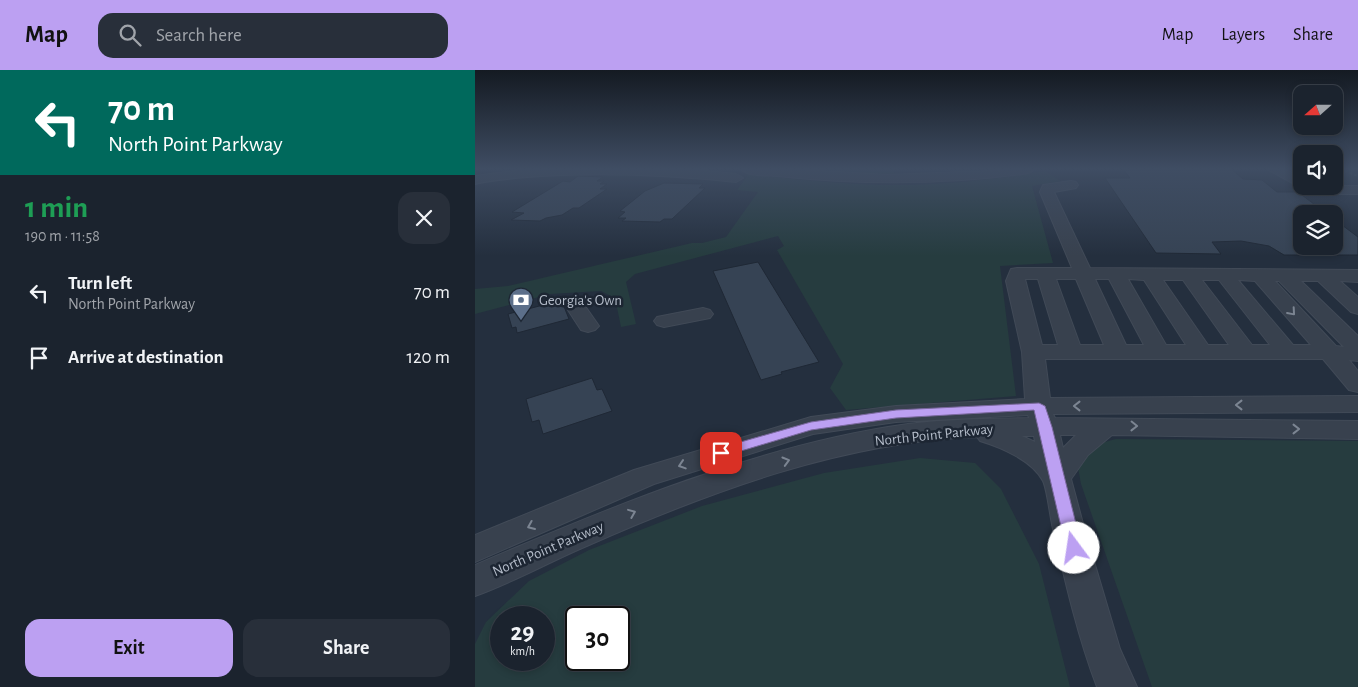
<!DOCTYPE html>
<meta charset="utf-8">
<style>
:root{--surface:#1b232e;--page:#282f3a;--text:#f1f3f6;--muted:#a0a4aa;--line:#39404a;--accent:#bca0f2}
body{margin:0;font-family:"Alegreya Sans",sans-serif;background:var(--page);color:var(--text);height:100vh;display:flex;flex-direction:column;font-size:19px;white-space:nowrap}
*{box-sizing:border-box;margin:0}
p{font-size:16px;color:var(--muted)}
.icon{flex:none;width:28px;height:28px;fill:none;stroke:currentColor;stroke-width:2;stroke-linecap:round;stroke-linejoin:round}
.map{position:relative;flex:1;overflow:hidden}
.drawer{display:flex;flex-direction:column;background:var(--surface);width:475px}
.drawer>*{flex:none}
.hud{background:#00695c;color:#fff;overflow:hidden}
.needle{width:32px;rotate:249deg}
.tools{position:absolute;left:818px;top:15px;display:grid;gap:10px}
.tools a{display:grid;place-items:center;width:50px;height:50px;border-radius:10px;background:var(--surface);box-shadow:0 2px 8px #0003,0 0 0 1px var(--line);font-size:25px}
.speed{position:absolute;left:15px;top:536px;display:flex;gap:10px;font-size:25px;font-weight:700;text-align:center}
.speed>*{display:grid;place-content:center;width:65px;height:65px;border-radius:50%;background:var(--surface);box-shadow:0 2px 8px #0003,0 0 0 1px var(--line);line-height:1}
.speed small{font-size:12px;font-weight:400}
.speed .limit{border:2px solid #111;border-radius:8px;background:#fff;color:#111}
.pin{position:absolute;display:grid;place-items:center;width:42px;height:42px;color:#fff;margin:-21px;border-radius:10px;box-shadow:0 2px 8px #0006}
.me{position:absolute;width:55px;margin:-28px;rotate:346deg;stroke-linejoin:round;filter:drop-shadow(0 0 4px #0008)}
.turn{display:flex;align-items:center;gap:18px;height:105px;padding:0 25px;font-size:22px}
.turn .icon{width:65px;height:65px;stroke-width:2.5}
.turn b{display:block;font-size:35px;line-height:42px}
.round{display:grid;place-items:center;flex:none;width:52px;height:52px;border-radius:15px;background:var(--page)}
.summary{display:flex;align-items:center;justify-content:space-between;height:85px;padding:0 25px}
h1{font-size:30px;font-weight:700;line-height:38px;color:#1e9e55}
.cta{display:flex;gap:10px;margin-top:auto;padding:10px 25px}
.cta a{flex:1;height:58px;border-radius:15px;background:var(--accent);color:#111;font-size:20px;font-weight:700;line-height:58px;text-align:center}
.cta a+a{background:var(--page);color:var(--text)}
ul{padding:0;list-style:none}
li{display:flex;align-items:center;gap:15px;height:65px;padding:0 25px}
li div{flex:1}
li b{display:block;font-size:19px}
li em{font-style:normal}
header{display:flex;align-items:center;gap:30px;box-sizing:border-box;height:70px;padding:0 25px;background:var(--accent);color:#111}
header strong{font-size:24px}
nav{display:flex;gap:28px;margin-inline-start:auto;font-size:18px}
.search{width:350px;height:45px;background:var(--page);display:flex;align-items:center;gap:12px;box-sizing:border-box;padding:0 18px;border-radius:15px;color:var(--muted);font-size:19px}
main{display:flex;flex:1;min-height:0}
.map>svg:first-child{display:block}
</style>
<header>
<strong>Map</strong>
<div class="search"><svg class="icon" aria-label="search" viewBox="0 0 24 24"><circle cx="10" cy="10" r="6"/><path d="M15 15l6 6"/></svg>Search here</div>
<nav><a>Map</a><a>Layers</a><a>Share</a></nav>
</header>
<main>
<section class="drawer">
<div class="hud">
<div class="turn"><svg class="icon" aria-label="left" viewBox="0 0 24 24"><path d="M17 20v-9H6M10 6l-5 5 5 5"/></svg><div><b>70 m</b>North Point Parkway</div></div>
</div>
<div class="summary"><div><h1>1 min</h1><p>190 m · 11:58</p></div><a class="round"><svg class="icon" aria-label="close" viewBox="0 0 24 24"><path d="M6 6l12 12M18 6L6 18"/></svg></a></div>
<ul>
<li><svg class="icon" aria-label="left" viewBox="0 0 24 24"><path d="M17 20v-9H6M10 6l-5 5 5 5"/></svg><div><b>Turn left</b><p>North Point Parkway</p></div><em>70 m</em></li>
<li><svg class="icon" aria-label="arrive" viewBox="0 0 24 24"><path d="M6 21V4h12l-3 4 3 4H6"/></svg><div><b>Arrive at destination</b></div><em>120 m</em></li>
</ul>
<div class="cta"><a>Exit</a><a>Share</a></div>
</section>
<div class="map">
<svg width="883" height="617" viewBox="0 0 883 617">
<rect width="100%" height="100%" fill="#242f3e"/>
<path fill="#263c3f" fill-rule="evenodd" d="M 315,99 L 419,99 L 419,105 L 379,106 Z
M 570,101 L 585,111 L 557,116 L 578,193 L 525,196 L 541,326 L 371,340 L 355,318 L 368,294 L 302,180 L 309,176 L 303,166 L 160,204 L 151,212 L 161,254 L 146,257 L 140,228 L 126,221 L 75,224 L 0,244 L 0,219 L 33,216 L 217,173 L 227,173 L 251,167 L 283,122 L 262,120 L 274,104 C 318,109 362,114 407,115 C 461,116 516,110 570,101 Z
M 641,369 L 883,371 L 883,617 L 677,617 L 606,414 L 602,392 L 619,375 Z
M 445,388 L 500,393 L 526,419 L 564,494 L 595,617 L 0,617 L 0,574 L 11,552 L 54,511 L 114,480 L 227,436 L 349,403 ZM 26,548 L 69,548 L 69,590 L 26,590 ZM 101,548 L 144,548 L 144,590 L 101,590 Z"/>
<path fill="#364354" stroke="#1f2835" d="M 648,99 L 756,99 L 768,109 L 787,110 L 802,122 L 823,122 L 852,144 L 826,144 L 826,185 L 809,185 L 794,176 L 766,171 L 737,172 L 746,184 L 681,183 L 630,108 L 655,108 Z
M 103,106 L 128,107 L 122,111 L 129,111 L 125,114 L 132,114 L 125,119 L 132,119 L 104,138 L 98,138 L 87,145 L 71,148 L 65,151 L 36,150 L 49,143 L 37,142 L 88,111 L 95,112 Z
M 189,113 L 228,114 L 224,118 L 230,118 L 197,149 L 189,149 L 185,152 L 147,151 L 151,148 L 143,148 L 150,142 L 145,141 L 170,121 Z
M 859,149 L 883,167 L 883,185 L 859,185 Z
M 283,192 L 344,292 L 306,302 L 307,304 L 286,310 L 238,201 Z
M 84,231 L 86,235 L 88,234 L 94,249 L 42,263 L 41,257 L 37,258 L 33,244 Z
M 117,308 L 122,320 L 127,319 L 137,341 L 68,364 L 64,350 L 57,352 L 51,329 Z"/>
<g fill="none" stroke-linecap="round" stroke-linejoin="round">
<defs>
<path id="minor" d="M 54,99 L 213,99 L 261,104 L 268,108 L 261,112 C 196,105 131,102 65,106 C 43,108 21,109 0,114 L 0,106 Z
M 266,99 L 312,99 L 413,105 L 560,99 L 554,103 C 470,115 387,115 302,106 C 292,105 273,107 266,99 Z
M 792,99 L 809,99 L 826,108 L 826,116 L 883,116 L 883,124 L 851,124 L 828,119 Z
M 596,111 L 601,112 L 603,115 L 601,118 L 579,122 L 615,198 L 883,200 L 883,212 L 865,211 L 883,227 L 883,244 L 876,242 L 843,211 L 826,211 L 883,266 L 883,291 L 874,290 L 883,301 L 883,322 L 874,320 L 848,289 L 570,289 L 575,328 L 883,326 L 883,342 L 578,344 L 580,348 L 883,351 L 883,369 L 637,365 L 613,385 L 596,409 L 610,461 L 645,579 L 662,617 L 622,617 C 603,567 591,515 579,463 C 575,450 573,422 568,411 C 557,390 525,377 505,371 L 502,367 C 367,372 237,421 114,475 C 76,491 39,512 0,526 L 0,495 C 135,437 287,374 433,354 C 473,349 514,349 554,348 L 553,345 L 421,352 L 338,364 L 179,414 L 0,492 L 0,465 L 159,400 L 336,347 L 421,336 L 550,329 L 547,282 L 531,211 L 536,199 L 542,198 L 597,198 L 565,122 L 568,115 ZM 550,209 L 563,209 L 583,275 L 567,275 ZM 581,209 L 601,209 L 629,275 L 605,275 ZM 620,209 L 634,209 L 669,275 L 651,275 ZM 653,209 L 669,210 L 711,275 L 691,275 ZM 688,210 L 708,210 L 754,275 L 733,275 ZM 727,210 L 744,210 L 795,275 L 777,275 ZM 763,210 L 780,211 L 836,275 L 818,275 ZM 800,211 L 804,211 L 869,277 L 861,276 ZM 585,365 L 601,365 L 588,378 ZM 547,366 L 559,366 L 560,372 Z
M 103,234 L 110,236 L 124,256 L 120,260 L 113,262 L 106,260 L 93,240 L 96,236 Z
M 228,238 L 235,240 L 238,244 L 235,248 L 189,257 L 182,255 L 179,251 L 182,247 Z"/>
</defs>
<use href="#minor" stroke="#414a57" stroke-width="2"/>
<path stroke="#3f5557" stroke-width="2" stroke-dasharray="2.5 2.5" stroke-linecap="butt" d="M 870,101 L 883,106"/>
<use href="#minor" fill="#38414e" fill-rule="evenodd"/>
</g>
<defs><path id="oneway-chevron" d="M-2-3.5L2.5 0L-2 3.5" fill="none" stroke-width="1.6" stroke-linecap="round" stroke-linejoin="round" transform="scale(1.25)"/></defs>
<g stroke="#7c8592">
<use href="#oneway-chevron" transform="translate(817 242) rotate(49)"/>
<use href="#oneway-chevron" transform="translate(764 335) rotate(180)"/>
<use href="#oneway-chevron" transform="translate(602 336) rotate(180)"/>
<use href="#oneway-chevron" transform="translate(659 356) rotate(1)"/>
<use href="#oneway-chevron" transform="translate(821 359)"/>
<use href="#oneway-chevron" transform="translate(311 391) rotate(-16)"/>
<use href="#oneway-chevron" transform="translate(207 395) rotate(162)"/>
<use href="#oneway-chevron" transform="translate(157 443) rotate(-22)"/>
<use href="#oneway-chevron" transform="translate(56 456) rotate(157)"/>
</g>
<linearGradient id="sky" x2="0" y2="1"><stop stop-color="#141a22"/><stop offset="0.53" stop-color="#3f4d63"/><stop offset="1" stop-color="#3f4d63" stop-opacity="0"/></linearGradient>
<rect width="883" height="186" fill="url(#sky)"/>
<path fill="#bca0f2" stroke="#7a689d" d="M 564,333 L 570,336 L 577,357 L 607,478 L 605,483 L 599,485 L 593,483 L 591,478 L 559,340 L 421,348 L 336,360 L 246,387 L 241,386 L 240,383 L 241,379 L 336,352 L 421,340 Z"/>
<defs>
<symbol id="bank-pin" viewBox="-11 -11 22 30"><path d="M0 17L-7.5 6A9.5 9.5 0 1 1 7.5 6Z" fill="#5c6f8a" stroke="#1d2633"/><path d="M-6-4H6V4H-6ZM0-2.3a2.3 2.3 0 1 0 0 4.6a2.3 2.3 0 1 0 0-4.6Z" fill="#fff"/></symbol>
</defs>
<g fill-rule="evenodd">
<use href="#bank-pin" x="32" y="216" width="28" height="38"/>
</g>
<g text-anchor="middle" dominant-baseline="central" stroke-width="5" stroke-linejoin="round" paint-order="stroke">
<g font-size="15" fill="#b4bcc9" stroke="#1d2633" text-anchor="start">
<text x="64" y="230">Georgia's Own</text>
</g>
<g font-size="15" fill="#b4bcc9" stroke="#1d2633">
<text transform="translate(459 365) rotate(-6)">North Point Parkway</text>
<text transform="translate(73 479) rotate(-23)">North Point Parkway</text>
</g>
</g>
</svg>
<div class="tools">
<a><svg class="needle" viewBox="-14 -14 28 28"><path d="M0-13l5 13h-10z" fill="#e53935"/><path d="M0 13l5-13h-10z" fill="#a0a4aa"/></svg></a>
<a><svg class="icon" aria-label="sound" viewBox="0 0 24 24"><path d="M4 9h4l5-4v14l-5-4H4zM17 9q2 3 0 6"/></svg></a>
<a><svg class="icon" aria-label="layers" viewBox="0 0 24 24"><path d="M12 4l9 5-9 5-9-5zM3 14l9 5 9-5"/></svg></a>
</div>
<div class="speed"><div>29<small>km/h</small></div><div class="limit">30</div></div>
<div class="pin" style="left:246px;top:383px;background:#d93025"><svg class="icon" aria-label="arrive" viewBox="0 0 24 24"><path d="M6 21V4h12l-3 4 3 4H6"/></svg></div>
<svg class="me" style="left:599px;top:478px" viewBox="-20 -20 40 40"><circle r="19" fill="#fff"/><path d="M0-13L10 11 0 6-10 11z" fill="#bca0f2"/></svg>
</div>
</main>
